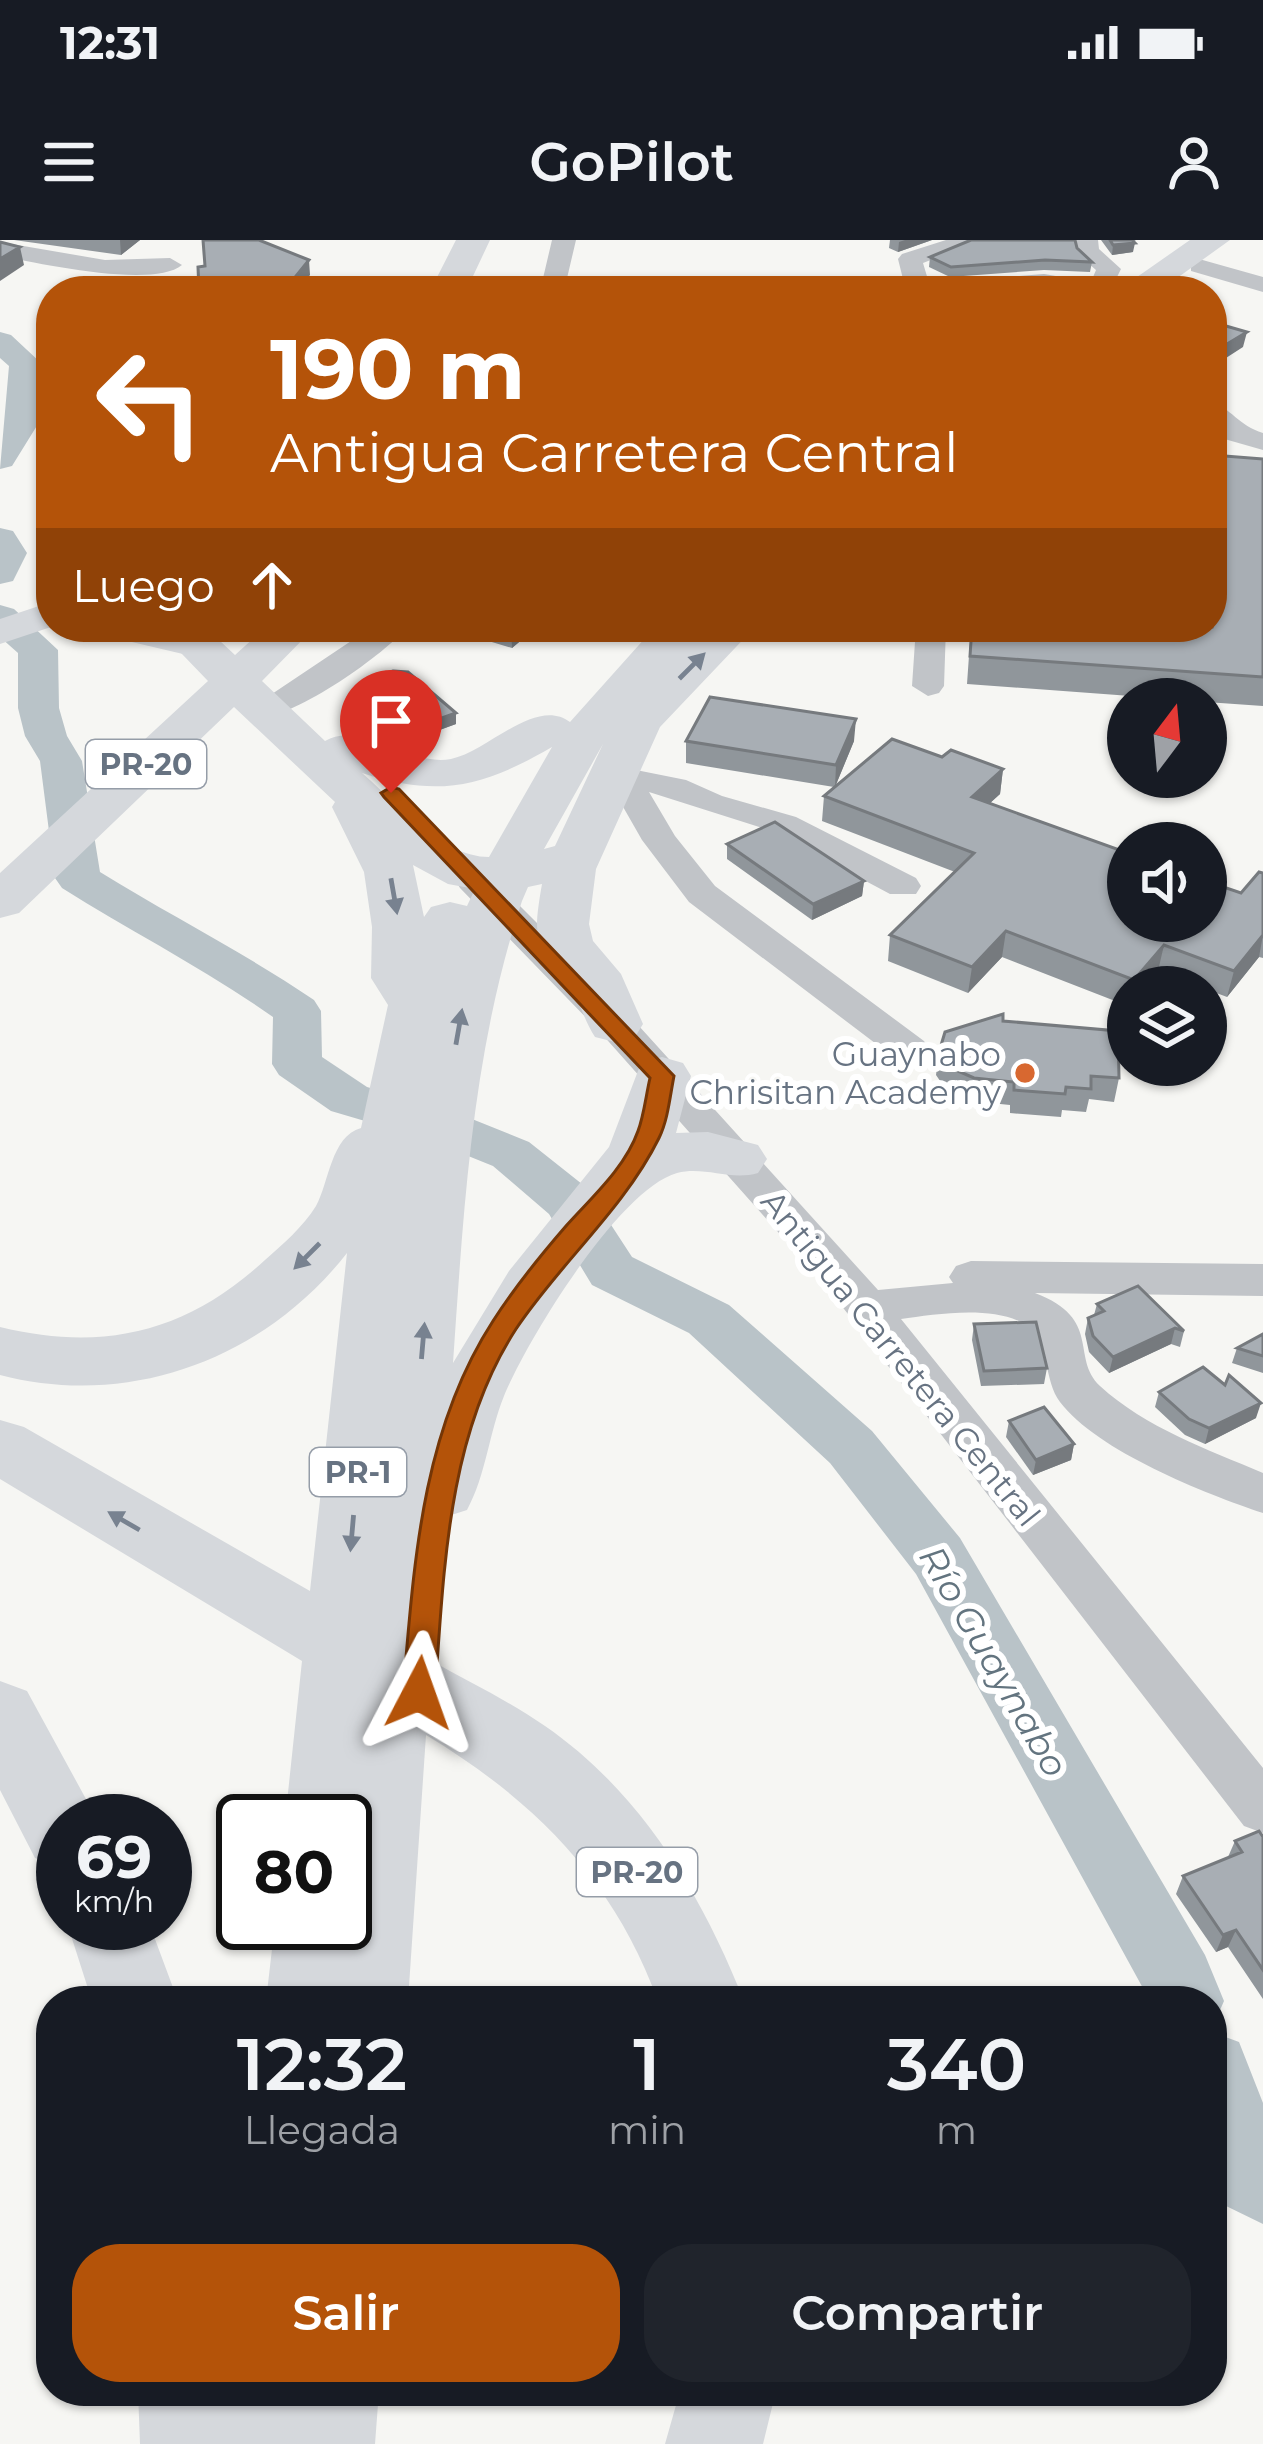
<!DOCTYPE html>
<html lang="es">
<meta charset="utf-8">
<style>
:root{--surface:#171b24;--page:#20242c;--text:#f1f3f6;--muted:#9ea1a6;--accent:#b45309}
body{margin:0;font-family:Montserrat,sans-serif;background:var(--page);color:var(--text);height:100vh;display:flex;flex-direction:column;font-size:45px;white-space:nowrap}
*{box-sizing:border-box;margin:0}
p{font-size:39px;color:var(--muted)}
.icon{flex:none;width:66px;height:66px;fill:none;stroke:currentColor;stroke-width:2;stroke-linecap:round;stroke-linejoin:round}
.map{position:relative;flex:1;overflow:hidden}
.sheet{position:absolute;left:36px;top:1746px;width:1191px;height:420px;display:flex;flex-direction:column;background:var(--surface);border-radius:48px;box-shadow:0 3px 9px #0004}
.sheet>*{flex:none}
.guide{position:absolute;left:36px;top:36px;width:1191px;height:366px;border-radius:48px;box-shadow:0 3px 9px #0004;background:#b45309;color:#fff;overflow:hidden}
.needle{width:78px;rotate:16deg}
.fabs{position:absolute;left:1107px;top:438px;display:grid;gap:24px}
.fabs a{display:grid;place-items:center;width:120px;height:120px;border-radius:50%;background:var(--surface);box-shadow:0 3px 9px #0004;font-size:60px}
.speed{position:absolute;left:36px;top:1554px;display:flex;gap:24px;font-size:60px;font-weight:700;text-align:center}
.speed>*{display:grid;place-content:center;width:156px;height:156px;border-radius:50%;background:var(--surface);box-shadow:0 3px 9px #0004;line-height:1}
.speed small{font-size:30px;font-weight:400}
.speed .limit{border:6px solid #111;border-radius:18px;background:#fff;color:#111}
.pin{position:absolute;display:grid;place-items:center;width:102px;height:102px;color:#fff;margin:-123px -51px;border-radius:50% 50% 50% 0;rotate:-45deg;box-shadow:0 0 12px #0007}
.pin .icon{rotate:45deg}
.me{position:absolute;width:132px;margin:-66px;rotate:4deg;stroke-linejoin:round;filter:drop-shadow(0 0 9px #0008)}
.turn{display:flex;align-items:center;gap:42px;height:252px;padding:0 36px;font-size:54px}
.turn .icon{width:156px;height:156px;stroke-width:2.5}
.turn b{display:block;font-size:84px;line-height:102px}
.then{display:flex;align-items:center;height:114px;padding:0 36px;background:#0003;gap:24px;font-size:45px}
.eta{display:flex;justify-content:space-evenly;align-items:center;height:204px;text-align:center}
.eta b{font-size:72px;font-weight:600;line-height:84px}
.primary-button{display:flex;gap:24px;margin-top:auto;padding:24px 36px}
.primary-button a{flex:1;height:138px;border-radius:48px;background:var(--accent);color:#fff;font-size:48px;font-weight:600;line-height:138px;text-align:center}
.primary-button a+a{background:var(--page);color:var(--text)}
.status{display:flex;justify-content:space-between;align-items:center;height:84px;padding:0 60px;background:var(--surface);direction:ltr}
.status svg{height:33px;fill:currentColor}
header{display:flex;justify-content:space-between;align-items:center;height:156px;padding:0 36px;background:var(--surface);font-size:54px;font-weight:600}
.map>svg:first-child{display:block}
</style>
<div class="status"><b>12:31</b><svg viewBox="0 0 49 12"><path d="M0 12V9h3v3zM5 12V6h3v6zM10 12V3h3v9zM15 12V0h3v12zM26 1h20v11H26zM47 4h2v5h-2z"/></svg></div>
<header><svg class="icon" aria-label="menu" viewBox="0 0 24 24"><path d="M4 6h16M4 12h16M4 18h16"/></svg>GoPilot<svg class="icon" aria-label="person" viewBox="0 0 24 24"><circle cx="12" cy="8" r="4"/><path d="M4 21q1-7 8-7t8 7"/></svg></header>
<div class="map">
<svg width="1263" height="2204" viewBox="0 0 1263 2204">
<rect width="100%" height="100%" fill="#f6f6f3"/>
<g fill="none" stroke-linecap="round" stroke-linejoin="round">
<path fill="#b9c3c8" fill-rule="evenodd" d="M 0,92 L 11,95 L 41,123 L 38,184 L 12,226 L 0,229 L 9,126 L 0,118 Z
M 0,288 L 13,291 L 27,313 L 13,341 L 0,344 Z
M 0,365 L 14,369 L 58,410 L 59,468 L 67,496 L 82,521 L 100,632 C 171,676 245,713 314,760 L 321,771 L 322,817 L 367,847 L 462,875 L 529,902 L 587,948 L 632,1017 L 729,1065 L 872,1191 L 960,1298 L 1205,1715 L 1224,1761 L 1213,1786 L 1212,1761 L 1150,1761 L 916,1334 L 830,1223 L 689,1093 L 592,1045 L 549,974 L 493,926 L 426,899 L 331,871 L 279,835 L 272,824 L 273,777 C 205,729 132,692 62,648 L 55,638 L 40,521 L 25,496 L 18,468 L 18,413 L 0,397 Z
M 1212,1792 L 1239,1802 L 1263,1863 L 1263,1984 L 1224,1965 L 1212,1934 Z"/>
<path fill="#c1c4c8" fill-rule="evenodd" d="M 552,0 L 576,0 L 564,51 L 540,51 Z
M 946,0 L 982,0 L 923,23 L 929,43 L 1044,34 L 1091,42 L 1096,30 L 1080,16 L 1074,0 L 1098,0 L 1099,9 L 1121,29 L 1110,51 L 906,51 L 898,19 L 902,14 Z
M 0,2 L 105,20 L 170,18 L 182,25 C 153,49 38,23 0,16 Z
M 1199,19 L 1263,37 L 1263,52 L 1191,31 L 1191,21 Z
M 1212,163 C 1230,167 1239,186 1263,193 L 1263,210 L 1221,198 L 1212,187 Z
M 372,387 L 407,387 C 386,414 285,485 253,477 L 248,470 Z
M 916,387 L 946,387 L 944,446 L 939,453 L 928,456 L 912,446 Z
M 611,525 L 686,540 L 722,556 L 796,577 L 916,638 L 921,646 L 916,654 L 890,654 L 772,591 L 649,552 L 675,596 L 715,646 L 924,801 L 930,810 L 924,819 L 910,822 L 896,819 L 689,662 L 642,600 L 614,551 L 594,535 Z
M 473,629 L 486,632 L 629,775 L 878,1050 L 953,1043 L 949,1037 L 956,1026 L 971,1021 L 1263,1024 L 1263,1056 L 1035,1053 C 1103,1079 1070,1117 1100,1146 C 1146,1188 1207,1209 1263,1233 L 1263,1273 C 1206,1254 1097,1211 1060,1162 C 1044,1141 1049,1103 1029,1087 C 998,1064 936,1074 901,1079 L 1263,1528 L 1263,1593 L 1244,1586 L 827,1047 L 601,793 L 460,648 L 455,640 L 460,632 Z"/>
<path fill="#d5d8dc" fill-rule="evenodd" d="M 51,362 L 51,387 L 0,404 L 0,379 Z
M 96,387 L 168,387 L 214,398 L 220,406 L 214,414 L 200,418 L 102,395 Z"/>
<path fill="#d5d8dc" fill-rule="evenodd" d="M 456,0 L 490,0 L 466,51 L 430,51 Z
M 1190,0 L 1230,0 L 1159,51 L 1117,51 Z
M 156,387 L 205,387 L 235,415 L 266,387 L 315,387 L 262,441 L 325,501 C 361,480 408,527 451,519 C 487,512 536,456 570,482 L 655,387 L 704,387 L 698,395 L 706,387 L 755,387 L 660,487 L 596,629 L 589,684 L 593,701 L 621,734 L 643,784 L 635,797 L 615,802 L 595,797 C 584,780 579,760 569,743 C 540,691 530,713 542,644 L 528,647 L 522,661 C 472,812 464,965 453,1123 L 509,1031 L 609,907 L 641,823 L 662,817 L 683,823 L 691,836 L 676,893 L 708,892 L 758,905 L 767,919 L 758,933 C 730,941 705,926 677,933 C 619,949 527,1100 504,1156 C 489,1193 486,1235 467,1270 L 442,1278 L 432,1421 C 469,1442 509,1461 545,1486 C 641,1552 702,1655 744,1761 L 658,1761 C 614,1640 535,1561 426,1495 L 408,1761 L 266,1761 L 275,1683 L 345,1683 L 345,1581 L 285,1581 L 302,1421 L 0,1239 L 0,1180 L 24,1187 L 310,1351 L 347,1013 C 264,1119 130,1169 0,1135 L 0,1087 C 103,1112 186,1093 265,1020 C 283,1004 303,987 316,966 C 329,943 331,896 361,888 L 388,765 L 371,738 L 372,687 L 364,632 L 332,567 L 335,562 L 234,467 L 19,673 L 0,678 L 0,633 L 208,441 ZM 603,504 L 555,606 L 544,609 ZM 552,507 L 489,617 C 441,617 396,562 362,533 C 439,558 483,547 552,507 ZM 413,625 L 448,644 L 475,649 L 467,666 L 450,662 L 431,667 L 424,677 Z
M 0,1441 L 27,1451 L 98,1581 L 63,1581 L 63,1629 L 35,1618 L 0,1550 Z
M 67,1683 L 149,1683 L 178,1761 L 92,1761 Z
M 138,2151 L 379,2151 L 375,2204 L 140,2204 Z
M 680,2151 L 776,2151 L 763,2204 L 665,2204 Z"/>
</g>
<path fill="#90969b" d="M 14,0 L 140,0 L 121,15 Z
M 890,0 L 932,0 L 898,12 L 889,8 Z
M 1101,0 L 1136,0 L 1133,1 L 1133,12 L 1112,15 Z
M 1077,8 L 1092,22 L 1090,32 L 1044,30 L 950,37 L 929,27 L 930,17 Z
M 1263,219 L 1263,466 L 1206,462 L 1206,459 L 1171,459 L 967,444 L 971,387 L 1212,387 Z
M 442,387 L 537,387 L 512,408 Z
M 370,438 L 456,484 L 423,496 L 371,449 Z
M 686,501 L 854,501 L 835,547 L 942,517 L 1003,529 L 1000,554 L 990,563 L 1241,653 L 1263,633 L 1263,718 L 1259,717 L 1227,757 L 1206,749 L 1206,747 L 1200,747 L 1158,731 L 1144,747 L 1128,747 L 1128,766 L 1002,717 L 968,753 L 888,721 L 890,695 L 955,632 L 822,581 L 824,556 L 834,547 L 686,523 Z
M 727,604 L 864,641 L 862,656 L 812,680 L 727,619 Z
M 1003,781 L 1119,838 L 1114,862 L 1089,859 L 1086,872 L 1062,870 L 1061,877 L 1010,873 L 1010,865 L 971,861 L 947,851 L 936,835 L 939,812 Z
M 1097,1064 L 1184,1091 L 1180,1107 L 1171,1104 L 1109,1133 L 1089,1112 L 1085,1094 L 1088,1078 L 1094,1075 Z
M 974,1084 L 1047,1128 L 1044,1144 L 981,1146 L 972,1100 Z
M 1263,1094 L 1263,1133 L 1232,1123 L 1237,1108 Z
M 1159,1152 L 1256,1178 L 1205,1204 L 1185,1195 L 1155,1167 Z
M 1009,1181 L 1074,1204 L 1071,1220 L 1033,1235 L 1006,1197 Z
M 1263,1597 L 1263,1759 L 1228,1707 L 1216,1712 L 1176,1654 L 1183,1636 L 1228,1617 L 1235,1601 Z"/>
<path fill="#767a7e" d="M 120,0 L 140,0 L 121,15 Z
M 905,0 L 932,0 L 898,12 L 899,2 Z
M 1126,0 L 1136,0 L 1127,3 L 1135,3 L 1133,12 L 1112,15 L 1113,5 Z
M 20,7 L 24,25 L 0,41 L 0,19 Z
M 309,20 L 310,35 L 297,51 L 284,51 Z
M 1247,92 L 1243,107 L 1212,127 L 1212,113 Z
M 511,387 L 537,387 L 512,408 Z
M 456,473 L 456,484 L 423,496 L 422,485 Z
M 856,479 L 854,501 L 835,547 L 836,525 Z
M 1003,529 L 1000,554 L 968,583 L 972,557 Z
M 864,641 L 862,656 L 812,680 L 813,664 Z
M 1006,691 L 1002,717 L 968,753 L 972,727 Z
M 1263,695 L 1259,717 L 1227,757 L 1234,731 Z
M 1164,705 L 1158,731 L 1144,747 L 1132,747 L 1134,740 Z
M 1175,1088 L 1171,1104 L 1109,1133 L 1113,1117 Z
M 1261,1163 L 1256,1178 L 1205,1204 L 1209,1188 Z
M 1074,1204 L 1071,1220 L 1033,1235 L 1036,1220 Z
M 1236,1690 L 1228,1707 L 1216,1712 L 1223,1695 Z"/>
<path fill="#a8aeb4" stroke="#767a7e" stroke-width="3" d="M 203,0 L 259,0 L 309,20 L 284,51 L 199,51 L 198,27 L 205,26 Z
M 971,0 L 1075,0 L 1077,8 L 1092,22 L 1045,20 L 951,27 L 930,17 Z
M 1110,0 L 1132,0 L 1135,3 L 1113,5 Z
M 0,2 L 20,7 L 0,19 Z
M 1026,43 L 1072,43 L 1079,51 L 1034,51 Z
M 1212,82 L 1247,92 L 1212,113 Z
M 1212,215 L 1263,219 L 1263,437 L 970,416 L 972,387 L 1212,387 Z
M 393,431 L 408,432 L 456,473 L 422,485 L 370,438 Z
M 710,457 L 856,479 L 836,525 L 686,501 Z
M 892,499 L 942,517 L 951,510 L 1003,529 L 972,557 L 1128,613 L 1128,681 L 1206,681 L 1206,641 L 1241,653 L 1259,632 L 1263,633 L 1263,695 L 1234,731 L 1164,705 L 1134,740 L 1006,691 L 972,727 L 890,695 L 974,613 L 824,556 Z
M 775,582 L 864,641 L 813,664 L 727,604 Z
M 1003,774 L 1003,781 L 1118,791 L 1119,838 L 1091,836 L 1091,849 L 1066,847 L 1065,854 L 1014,850 L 1014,842 L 974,838 L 951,828 L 939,812 L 945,792 Z
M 1138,1046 L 1184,1091 L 1175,1088 L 1113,1117 L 1093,1096 L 1088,1078 L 1104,1071 L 1097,1064 Z
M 1036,1082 L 1047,1128 L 984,1131 L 974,1084 Z
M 1263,1094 L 1263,1116 L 1237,1108 Z
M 1203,1127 L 1225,1145 L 1229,1135 L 1261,1163 L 1209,1188 L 1189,1179 L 1159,1152 Z
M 1044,1167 L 1074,1204 L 1036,1220 L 1009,1181 Z
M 1259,1591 L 1263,1597 L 1263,1730 L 1236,1690 L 1223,1695 L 1183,1636 L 1242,1612 L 1235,1601 Z"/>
<defs><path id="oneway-solid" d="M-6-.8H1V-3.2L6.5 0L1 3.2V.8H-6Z" transform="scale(3)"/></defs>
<g fill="#788290">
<use href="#oneway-solid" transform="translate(692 426) rotate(-45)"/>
<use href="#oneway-solid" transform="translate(394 656) rotate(80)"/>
<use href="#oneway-solid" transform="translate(459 787) rotate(-80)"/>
<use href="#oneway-solid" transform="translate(307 1016) rotate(135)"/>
<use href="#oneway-solid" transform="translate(423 1101) rotate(-85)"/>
<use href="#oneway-solid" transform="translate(124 1281) rotate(-150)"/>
<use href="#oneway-solid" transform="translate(352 1293) rotate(95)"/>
</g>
<path fill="#b45309" stroke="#753606" stroke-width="3" d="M 391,547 L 399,549 L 674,836 C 670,856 668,880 659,898 C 624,969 560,1023 516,1089 C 447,1195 444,1331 435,1453 L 430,1463 L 419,1467 L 408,1463 L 403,1453 C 414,1325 421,1192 493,1081 C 514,1048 540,1016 566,986 C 591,958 625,928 638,891 C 644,875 646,855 650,838 L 384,557 L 381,553 Z"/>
<circle fill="#d86830" stroke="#fff" stroke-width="4.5" cx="1025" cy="833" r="12"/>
<g text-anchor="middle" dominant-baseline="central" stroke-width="12" stroke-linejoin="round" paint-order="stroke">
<g fill="#fff" stroke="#959da8" stroke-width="3">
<rect x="86" y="500" width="120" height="48" rx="9"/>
<rect x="310" y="1208" width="96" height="48" rx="9"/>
<rect x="577" y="1608" width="120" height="48" rx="9"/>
</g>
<g font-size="30" font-weight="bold" fill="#677382">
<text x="146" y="524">PR-20</text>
<text x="358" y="1232">PR-1</text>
<text x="637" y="1632">PR-20</text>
</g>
<g font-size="33" fill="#677382" stroke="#fff" text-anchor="end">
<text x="1001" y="814">Guaynabo<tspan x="1001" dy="38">Chrisitan Academy</tspan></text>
</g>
<g font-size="33" fill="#677382" stroke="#fff">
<text transform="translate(901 1118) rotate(51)">Antigua Carretera Central</text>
</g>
<g font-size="36" font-style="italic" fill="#63747f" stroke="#fff">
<text transform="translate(994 1421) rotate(60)">Río Guaynabo</text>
</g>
</g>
</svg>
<div class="fabs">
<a><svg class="needle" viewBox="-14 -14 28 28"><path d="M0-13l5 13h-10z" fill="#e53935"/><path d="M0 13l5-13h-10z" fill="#9ea1a6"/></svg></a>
<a><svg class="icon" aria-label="sound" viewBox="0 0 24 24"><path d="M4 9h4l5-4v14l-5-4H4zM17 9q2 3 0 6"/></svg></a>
<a><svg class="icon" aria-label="layers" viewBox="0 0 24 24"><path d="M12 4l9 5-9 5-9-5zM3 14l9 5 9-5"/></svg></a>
</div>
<div class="speed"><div>69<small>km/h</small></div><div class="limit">80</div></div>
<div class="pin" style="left:391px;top:553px;background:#d93025"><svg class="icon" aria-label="arrive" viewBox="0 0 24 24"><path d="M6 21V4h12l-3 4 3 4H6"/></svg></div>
<svg class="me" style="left:419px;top:1453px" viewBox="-20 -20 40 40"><path d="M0-17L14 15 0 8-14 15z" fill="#b45309" stroke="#fff" stroke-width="4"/></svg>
<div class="guide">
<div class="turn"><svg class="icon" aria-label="left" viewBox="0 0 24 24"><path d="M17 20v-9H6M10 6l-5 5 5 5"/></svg><div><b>190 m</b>Antigua Carretera Central</div></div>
<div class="then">Luego<svg class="icon" aria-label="ahead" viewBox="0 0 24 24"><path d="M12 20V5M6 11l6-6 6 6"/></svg></div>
</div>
<section class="sheet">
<div class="eta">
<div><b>12:32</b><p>Llegada</p></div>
<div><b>1</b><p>min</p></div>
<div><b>340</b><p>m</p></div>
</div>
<div class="primary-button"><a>Salir</a><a>Compartir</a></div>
</section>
</div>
